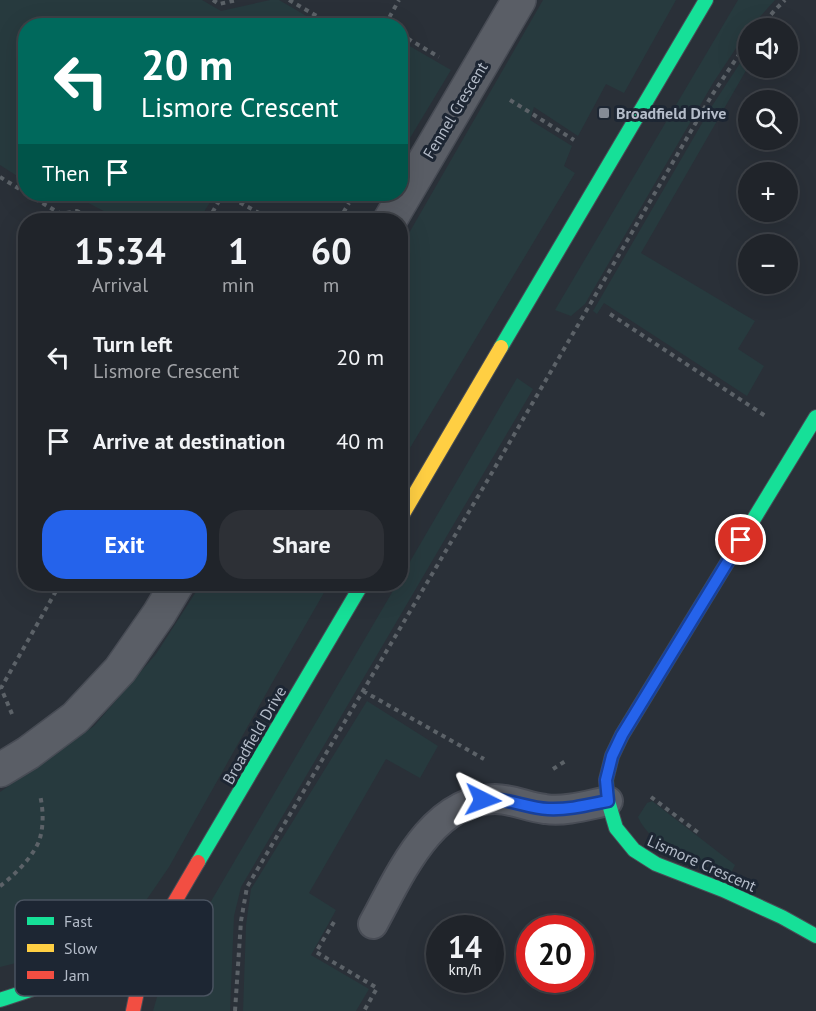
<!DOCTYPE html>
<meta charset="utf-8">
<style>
:root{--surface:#20242a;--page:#2d3036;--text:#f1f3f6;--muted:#a2a4a8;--line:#3d4147;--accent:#2563eb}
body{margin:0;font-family:"PT Sans",sans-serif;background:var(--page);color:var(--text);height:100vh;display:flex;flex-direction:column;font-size:22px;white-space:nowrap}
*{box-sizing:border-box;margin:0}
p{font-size:20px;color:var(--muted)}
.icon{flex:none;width:33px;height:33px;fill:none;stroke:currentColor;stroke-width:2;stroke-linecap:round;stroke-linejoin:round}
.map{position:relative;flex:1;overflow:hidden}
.side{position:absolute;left:18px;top:213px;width:390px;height:378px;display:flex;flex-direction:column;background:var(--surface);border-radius:24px;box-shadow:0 6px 24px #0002,0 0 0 2px var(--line)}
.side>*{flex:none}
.banner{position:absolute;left:18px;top:18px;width:390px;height:183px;border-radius:24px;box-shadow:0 6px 24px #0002,0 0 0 2px var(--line);background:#00695c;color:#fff;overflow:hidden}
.buttons{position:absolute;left:738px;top:18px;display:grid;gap:12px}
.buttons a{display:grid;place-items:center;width:60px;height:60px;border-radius:50%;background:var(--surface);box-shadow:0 6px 24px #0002,0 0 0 2px var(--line);font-size:30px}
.speed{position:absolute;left:426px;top:915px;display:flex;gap:12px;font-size:30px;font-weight:700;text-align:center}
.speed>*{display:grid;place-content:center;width:78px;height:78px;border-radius:50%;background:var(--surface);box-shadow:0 6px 24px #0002,0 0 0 2px var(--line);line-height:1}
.speed small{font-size:15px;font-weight:400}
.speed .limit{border:9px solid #d22;background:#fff;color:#111}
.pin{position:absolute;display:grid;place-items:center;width:51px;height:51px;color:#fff;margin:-26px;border:3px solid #fff;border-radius:50%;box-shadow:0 2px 6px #0007}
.me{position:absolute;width:66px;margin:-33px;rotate:93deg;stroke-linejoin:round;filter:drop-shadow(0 0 4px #0008)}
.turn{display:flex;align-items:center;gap:21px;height:126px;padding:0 24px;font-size:27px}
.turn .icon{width:78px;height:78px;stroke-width:2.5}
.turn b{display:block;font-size:42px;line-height:51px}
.then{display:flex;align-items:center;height:57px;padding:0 24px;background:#0003;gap:12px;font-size:22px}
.eta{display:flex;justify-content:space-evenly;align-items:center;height:102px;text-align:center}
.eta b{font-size:36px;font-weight:700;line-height:42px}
.button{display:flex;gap:12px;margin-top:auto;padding:12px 24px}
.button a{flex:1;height:69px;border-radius:24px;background:var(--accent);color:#fff;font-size:24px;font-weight:700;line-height:69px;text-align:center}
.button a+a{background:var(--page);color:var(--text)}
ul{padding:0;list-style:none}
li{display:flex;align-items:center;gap:18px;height:84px;padding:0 24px}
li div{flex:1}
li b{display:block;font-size:22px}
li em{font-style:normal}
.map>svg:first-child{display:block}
</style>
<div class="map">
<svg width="816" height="1011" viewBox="0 0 816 1011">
<rect width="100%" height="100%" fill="#2a3038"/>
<path fill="#273a3e" d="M 0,0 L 202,0 L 221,11 L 270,0 L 279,0 L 322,25 L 26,26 L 25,181 L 0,165 Z
M 543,0 L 676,0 L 624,93 L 606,84 L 578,136 L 534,107 L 530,120 L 572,146 L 564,166 L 575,173 L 401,463 L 401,247 Z
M 738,0 L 775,0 L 750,28 L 748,28 L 748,30 L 713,83 L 585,304 L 571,316 L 555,310 Z
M 401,41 L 451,70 L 401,153 Z
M 748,51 L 748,67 L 641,253 L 755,321 L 738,349 L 764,366 L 747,396 L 604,303 L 597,314 L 593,311 L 712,106 Z
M 71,194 L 215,194 L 199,220 L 121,220 Z
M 517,378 L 533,389 L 241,887 L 234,916 L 230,1011 L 153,1011 L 157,997 L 169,973 L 397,584 L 400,584 L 401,577 Z
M 201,584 L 329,584 L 272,683 L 169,867 L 145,902 L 123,926 L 95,942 L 64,951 L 0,967 L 0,792 L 94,726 L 156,654 Z
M 367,701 L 438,746 L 420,778 L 386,759 L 309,893 L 336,910 L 311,955 L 369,989 L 356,1011 L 243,1011 L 246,925 L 251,889 Z
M 652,801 L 735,865 L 731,873 C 701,861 651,849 638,817 L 647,803 Z"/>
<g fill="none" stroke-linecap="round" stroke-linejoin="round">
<defs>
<path id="lane" d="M 373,924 C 399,877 431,799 495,799 C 512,799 528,807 545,809 C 566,812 588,805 608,801"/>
<path id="street" d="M 390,220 L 519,0
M 0,770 L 28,753 L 75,718 L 120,670 L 159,614 L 177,584"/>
<path id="fast" d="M 501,347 L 706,0
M 816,417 L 622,735 L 612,756 L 606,780 L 608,801 L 616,828 L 634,850 L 656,864 L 723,890 L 782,917 L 816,936
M 198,862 L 362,584
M 0,1000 C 38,987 78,976 112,956 C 133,943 151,924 169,908"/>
<path id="slow" d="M 400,519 L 501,347"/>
<path id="jam" d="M 133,1011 L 138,987 L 174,903 L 198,862"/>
</defs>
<use href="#lane" stroke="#484c55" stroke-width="32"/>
<use href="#street" stroke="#484c55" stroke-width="36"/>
<use href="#fast" stroke="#484c55" stroke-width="16"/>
<use href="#slow" stroke="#484c55" stroke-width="16"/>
<use href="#jam" stroke="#484c55" stroke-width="16"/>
<path stroke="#5c6268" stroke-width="4" stroke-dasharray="4.5 4.5" stroke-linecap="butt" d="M 213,0 L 219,4 L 237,0
M 289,0 L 334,26
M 385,25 L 399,0
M 759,28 L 775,10 L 785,0
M 400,34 L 439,57
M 510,100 L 574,140
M 0,177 L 26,193
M 27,194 L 61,214 L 77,211 L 94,220
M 224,194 L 272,220
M 208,220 L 223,194
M 339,220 L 349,203
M 610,314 L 767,417
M 363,691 L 484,759
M 12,714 L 1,688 L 60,584
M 553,769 L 567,760
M 651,797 L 700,834
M 0,886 C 14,876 35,855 40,838 C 44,824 43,808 40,795
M 334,922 L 316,952 L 377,988 L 364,1011
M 235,1011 L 241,921 L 247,887 L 483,488 L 712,95 L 748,41"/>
<use href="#lane" stroke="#5a5e66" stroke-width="28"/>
<use href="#street" stroke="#5a5e66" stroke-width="33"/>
<use href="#fast" stroke="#16e098" stroke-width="14"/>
<use href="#slow" stroke="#ffcf43" stroke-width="14"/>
<use href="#jam" stroke="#f24e42" stroke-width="14"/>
</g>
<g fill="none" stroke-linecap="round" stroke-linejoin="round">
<defs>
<path id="route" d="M 483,800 C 508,797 525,808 548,809 C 569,810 588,805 608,801 L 606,780 L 612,756 L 622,735 L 741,540"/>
</defs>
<use href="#route" stroke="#184099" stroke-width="15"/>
<use href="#route" stroke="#2563eb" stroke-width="10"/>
</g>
<rect fill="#848b96" stroke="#1d2633" stroke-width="2" x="598" y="107" width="12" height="12" rx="3"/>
<g text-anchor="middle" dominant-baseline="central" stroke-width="6" stroke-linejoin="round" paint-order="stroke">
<g font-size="16" fill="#b4bcc9" stroke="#1d2633">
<text transform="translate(455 110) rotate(-59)">Fennel Crescent</text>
<text transform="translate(254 735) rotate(-60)">Broadfield Drive</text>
<text transform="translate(702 863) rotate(24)">Lismore Crescent</text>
</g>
<g font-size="16" font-weight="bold" fill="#b4bcc9" stroke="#1d2633" text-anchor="start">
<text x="616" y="113">Broadfield Drive</text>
</g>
</g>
<rect x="15" y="900" width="198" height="96" rx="9" fill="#1d2633" stroke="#4a5360" stroke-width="1.5"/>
<rect x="27" y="917" width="27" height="8" fill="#16e098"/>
<rect x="27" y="944" width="27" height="8" fill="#ffcf43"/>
<rect x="27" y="971" width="27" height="8" fill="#f24e42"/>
<g font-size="16" fill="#b4bcc9">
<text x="64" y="927">Fast</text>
<text x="64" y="954">Slow</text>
<text x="64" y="981">Jam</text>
</g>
</svg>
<div class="buttons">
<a><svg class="icon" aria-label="sound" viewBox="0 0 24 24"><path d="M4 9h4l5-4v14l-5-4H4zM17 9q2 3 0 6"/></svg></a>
<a><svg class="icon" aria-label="search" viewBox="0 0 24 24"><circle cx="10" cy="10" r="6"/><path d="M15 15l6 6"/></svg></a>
<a>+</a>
<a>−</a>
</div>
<div class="speed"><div>14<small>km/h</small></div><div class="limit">20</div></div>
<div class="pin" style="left:741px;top:540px;background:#d93025"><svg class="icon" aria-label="arrive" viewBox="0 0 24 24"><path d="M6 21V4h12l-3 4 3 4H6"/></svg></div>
<svg class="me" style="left:483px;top:800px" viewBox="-20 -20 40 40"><path d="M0-17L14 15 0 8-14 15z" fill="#2563eb" stroke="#fff" stroke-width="4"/></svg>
<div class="banner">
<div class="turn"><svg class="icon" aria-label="left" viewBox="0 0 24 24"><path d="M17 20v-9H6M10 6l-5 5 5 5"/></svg><div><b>20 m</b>Lismore Crescent</div></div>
<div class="then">Then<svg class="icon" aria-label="arrive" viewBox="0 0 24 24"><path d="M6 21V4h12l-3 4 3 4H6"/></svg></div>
</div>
<section class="side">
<div class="eta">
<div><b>15:34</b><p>Arrival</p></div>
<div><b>1</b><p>min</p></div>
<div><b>60</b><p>m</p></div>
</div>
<ul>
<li><svg class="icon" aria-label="left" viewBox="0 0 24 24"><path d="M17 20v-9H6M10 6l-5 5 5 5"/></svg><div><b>Turn left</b><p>Lismore Crescent</p></div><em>20 m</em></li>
<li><svg class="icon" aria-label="arrive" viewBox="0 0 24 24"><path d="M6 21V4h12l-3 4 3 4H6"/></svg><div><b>Arrive at destination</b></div><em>40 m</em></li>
</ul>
<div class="button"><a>Exit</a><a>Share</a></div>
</section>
</div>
